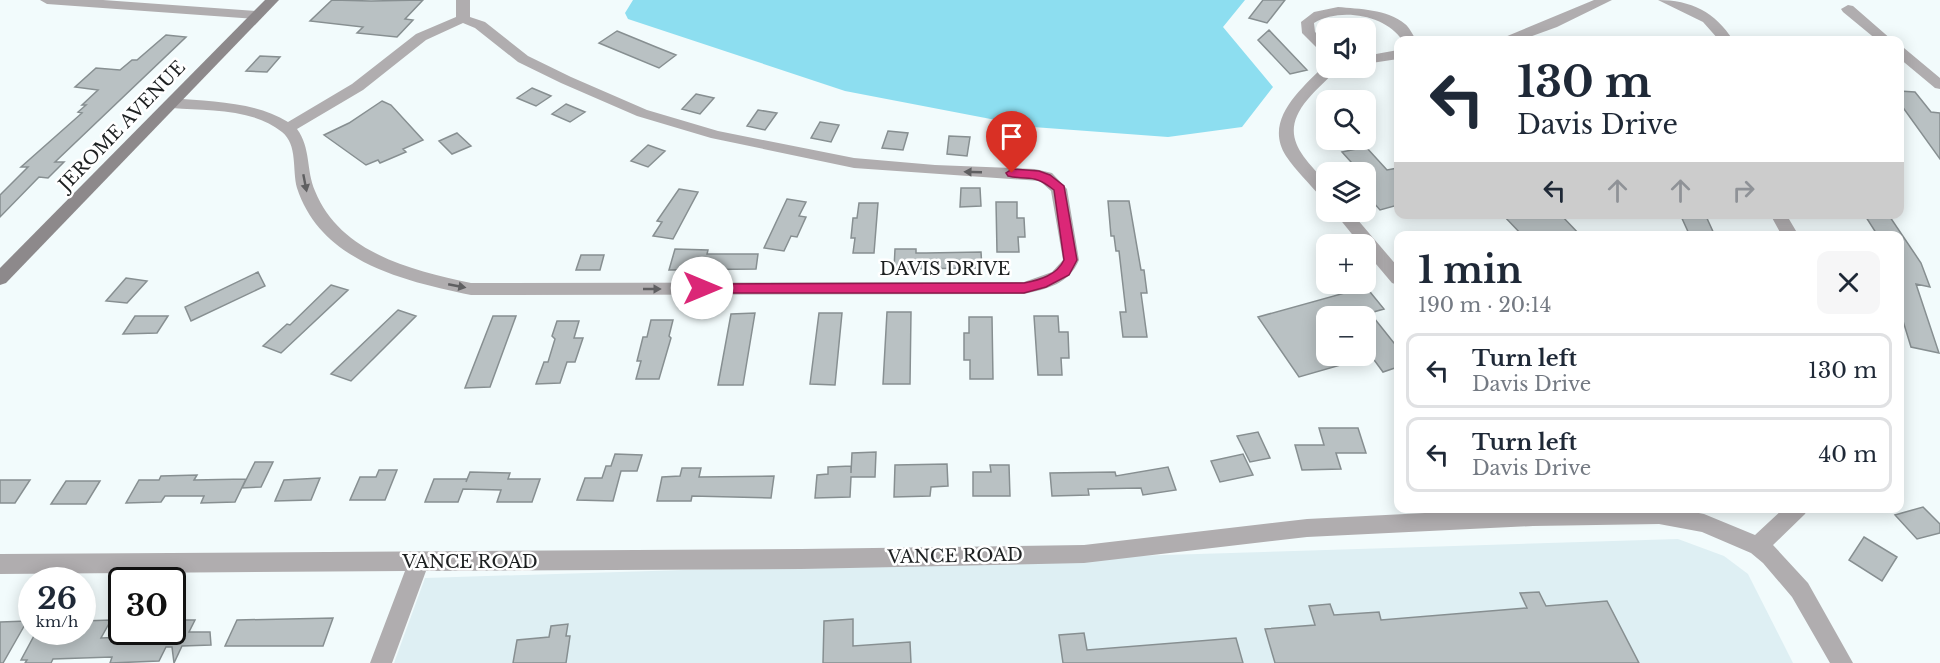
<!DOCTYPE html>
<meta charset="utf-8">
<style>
:root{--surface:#fff;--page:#f6f6f7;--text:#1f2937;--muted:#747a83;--line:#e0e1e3}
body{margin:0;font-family:"Libre Baskerville",serif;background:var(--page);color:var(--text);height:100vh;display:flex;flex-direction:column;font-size:22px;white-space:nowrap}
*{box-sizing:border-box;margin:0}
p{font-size:20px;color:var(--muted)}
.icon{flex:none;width:33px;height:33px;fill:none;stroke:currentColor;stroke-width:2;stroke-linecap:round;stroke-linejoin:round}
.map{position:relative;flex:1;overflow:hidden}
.sheet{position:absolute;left:1394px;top:231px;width:510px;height:282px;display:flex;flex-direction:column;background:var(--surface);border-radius:12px;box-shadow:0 3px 15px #0003}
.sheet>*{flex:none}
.banner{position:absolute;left:1394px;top:36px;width:510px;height:183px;border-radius:12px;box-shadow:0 3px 15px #0003;background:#fff;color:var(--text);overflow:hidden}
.controls{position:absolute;left:1316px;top:18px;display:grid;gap:12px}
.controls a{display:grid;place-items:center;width:60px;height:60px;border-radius:12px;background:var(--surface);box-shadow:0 3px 15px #0003;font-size:30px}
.speed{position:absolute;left:18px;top:567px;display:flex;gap:12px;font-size:30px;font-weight:700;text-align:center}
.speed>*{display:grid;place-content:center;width:78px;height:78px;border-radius:50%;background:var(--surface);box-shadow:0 3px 15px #0003;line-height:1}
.speed small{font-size:15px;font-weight:400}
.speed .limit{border:3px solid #111;border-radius:9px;background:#fff;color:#111}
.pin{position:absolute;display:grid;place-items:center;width:51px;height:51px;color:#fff;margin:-62px -26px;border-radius:50% 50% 50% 0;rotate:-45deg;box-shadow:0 0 6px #0007}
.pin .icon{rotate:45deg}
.me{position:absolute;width:66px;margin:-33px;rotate:90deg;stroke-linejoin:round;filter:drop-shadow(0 0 4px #0008)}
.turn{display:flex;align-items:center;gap:21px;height:126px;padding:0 24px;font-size:27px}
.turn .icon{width:78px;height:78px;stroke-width:2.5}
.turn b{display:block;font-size:42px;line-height:51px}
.lanes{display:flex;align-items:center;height:57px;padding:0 24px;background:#0003;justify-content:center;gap:30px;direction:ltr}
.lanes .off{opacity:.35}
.round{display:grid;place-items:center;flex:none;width:63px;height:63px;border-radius:12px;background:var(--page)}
.headline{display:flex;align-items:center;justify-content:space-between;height:102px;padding:0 24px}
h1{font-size:36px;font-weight:800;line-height:45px}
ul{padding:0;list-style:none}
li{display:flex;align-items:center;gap:18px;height:75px;margin:0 12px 9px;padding:0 12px;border:3px solid var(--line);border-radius:12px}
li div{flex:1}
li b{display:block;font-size:22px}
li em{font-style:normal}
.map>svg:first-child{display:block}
</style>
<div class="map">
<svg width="1940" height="663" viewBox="0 0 1940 663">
<rect width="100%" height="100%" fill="#f2fbfc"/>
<path fill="#deeff3" d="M 1678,539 L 1724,556 L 1748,574 L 1793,663 L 394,663 L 425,578 Z"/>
<path fill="#8ddef0" d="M 633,0 L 1245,0 L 1223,27 L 1273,87 L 1242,127 L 1168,137 L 1033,127 L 845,91 L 628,19 L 625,13 Z"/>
<path fill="#b9c1c3" stroke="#878f91" stroke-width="1.5" d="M 332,0 L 371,1 L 423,0 L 405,19 L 413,20 L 397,37 L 357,33 L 363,27 L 310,21 Z
M 1263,0 L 1285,0 L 1267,23 L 1249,18 Z
M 1269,30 L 1307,70 L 1290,74 L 1258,40 Z
M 617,31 L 656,47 L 676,55 L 659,68 L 599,43 Z
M 166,35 L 186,37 L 55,162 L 64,162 L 48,178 L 39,177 L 0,217 L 0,195 L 28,167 L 21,167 L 82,113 L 78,112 L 86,105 L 82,105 L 98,90 L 75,87 L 96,68 L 120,70 L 132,60 L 137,60 Z
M 260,56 L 280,57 L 267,72 L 246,71 Z
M 532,88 L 551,96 L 536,106 L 517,98 Z
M 1899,91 L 1915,92 L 1931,112 L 1940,113 L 1940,159 L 1899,102 Z
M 696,94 L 714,98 L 700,114 L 682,109 Z
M 382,101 L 391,105 L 423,140 L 403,149 L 406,152 L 380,163 L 378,160 L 366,165 L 324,135 L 349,123 Z
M 566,104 L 585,112 L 570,122 L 552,114 Z
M 758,110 L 777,113 L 765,130 L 747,126 Z
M 820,122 L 839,125 L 831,142 L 811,138 Z
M 888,131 L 908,133 L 903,150 L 882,148 Z
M 457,133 L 471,146 L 452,154 L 439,141 Z
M 949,136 L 970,137 L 967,156 L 947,154 Z
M 648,145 L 665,151 L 648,167 L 631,161 Z
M 1366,147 L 1387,170 L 1398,168 L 1398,205 L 1380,210 L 1365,193 L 1375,190 L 1365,178 L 1365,172 L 1360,172 L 1342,152 Z
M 961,188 L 980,188 L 981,206 L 960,207 Z
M 679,189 L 698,192 L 673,239 L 653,236 L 662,222 L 657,221 Z
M 787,199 L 806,202 L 799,216 L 806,217 L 797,237 L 791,236 L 784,251 L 764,248 Z
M 1108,201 L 1129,201 L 1141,270 L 1144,270 L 1147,293 L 1141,293 L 1147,337 L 1123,337 L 1120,312 L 1126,312 L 1119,251 L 1116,251 L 1114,236 L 1111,236 Z
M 996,202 L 1017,202 L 1017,218 L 1024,218 L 1025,237 L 1018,237 L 1019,252 L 997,252 Z
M 859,203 L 878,203 L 874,253 L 853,253 L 855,238 L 851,238 L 853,218 L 857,218 Z
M 1502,214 L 1560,214 L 1581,236 L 1523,236 Z
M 1680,214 L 1705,214 L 1715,236 L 1690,236 Z
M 1864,214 L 1888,214 L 1921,263 L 1930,287 L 1916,284 L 1939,353 L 1911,347 L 1899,308 L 1899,236 L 1878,236 Z
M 675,249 L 708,250 L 707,254 L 758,254 L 756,269 L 669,270 Z
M 895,249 L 916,249 L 916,253 L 926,253 L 981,252 L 982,268 L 894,269 Z
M 581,255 L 604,255 L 600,270 L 576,270 Z
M 258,272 L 265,286 L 191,321 L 185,307 Z
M 126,278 L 147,281 L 127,303 L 106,301 Z
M 331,285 L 348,290 L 281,353 L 263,346 L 287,324 L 290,325 Z
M 1366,287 L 1384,309 L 1370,313 L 1398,348 L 1398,367 L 1383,372 L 1372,357 L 1365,359 L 1365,316 L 1326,316 L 1326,356 L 1358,356 L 1358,360 L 1299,377 L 1258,317 Z
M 398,310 L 416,316 L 351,381 L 331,374 Z
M 887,312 L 911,312 L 910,384 L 883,384 Z
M 755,313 L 743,385 L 718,385 L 731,314 Z
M 819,313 L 842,313 L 835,385 L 810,384 Z
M 135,316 L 168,316 L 157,333 L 123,334 Z
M 493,316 L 516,316 L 490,387 L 465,388 Z
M 1034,316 L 1058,316 L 1059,332 L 1068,332 L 1069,358 L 1061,358 L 1062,375 L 1038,375 Z
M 969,317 L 992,317 L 993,379 L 970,379 L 970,360 L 964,360 L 964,333 L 969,333 Z
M 651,320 L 673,320 L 669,336 L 671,338 L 659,379 L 636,379 L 641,361 L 637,361 L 643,337 L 647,337 Z
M 557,321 L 579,321 L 574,338 L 583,338 L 575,362 L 567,362 L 560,383 L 536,384 L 544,362 L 548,362 L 555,339 L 552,336 Z
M 1319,428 L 1358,428 L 1366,453 L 1336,453 L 1341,469 L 1302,470 L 1295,445 L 1324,445 Z
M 1258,432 L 1270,458 L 1250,462 L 1237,436 Z
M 876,452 L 875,477 L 851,477 L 850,497 L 815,498 L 817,475 L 828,474 L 828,467 L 851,466 L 851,473 L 852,453 Z
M 615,454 L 642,455 L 637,471 L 621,471 L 613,501 L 577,500 L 585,478 L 602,478 L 606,466 L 611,466 Z
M 1243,454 L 1253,475 L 1220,482 L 1211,461 Z
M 255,462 L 273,462 L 261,487 L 242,488 Z
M 947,464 L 948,486 L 931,487 L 930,496 L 894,497 L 895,465 Z
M 990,465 L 1009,465 L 1010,496 L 973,496 L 973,472 L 991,472 Z
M 1168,467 L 1176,490 L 1143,495 L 1141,488 L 1088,489 L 1089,495 L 1052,496 L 1050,473 L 1115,472 L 1116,476 Z
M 682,468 L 701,468 L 699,477 L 774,476 L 771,498 L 692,496 L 691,501 L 657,501 L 662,477 L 680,476 Z
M 379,470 L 397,470 L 385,500 L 350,500 L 360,477 L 376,477 Z
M 470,472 L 510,473 L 508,479 L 540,479 L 532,502 L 497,502 L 501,490 L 463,489 L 458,502 L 425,502 L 434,479 L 467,479 L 466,482 Z
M 197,475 L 194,480 L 246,479 L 235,502 L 201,503 L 204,496 L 165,496 L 161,502 L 126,503 L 139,480 L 159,480 L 161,476 Z
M 320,478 L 311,500 L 275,501 L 284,480 Z
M 0,480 L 30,480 L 15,503 L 0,503 Z
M 66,481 L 100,481 L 86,504 L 51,504 Z
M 1923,507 L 1940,524 L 1940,533 L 1917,539 L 1895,515 Z
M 1864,537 L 1897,557 L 1882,581 L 1849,560 Z
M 1539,592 L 1546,606 L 1607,601 L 1639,663 L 1275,663 L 1265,629 L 1315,625 L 1309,606 L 1330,604 L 1334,615 L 1379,612 L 1381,620 L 1527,608 L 1520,593 Z
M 333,618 L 323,646 L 225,646 L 237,620 Z
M 853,619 L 853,646 L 910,642 L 911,663 L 823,663 L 824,621 Z
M 111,620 L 101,638 L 151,636 L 153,632 L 172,632 L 172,620 L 195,620 L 189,632 L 210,632 L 211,645 L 182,646 L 174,663 L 172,647 L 166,647 L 159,661 L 110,663 L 112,657 L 53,659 L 51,663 L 25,663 L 27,660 L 21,660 L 35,634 L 82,632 L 82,621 Z
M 27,621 L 3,663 L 0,663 L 0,622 Z
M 568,624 L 566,636 L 570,636 L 566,663 L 513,663 L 517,640 L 549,637 L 551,626 Z
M 1084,633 L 1087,650 L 1236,638 L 1243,663 L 1063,663 L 1059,635 Z"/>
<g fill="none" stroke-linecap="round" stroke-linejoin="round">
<path fill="#b0adaf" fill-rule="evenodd" d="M 40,0 L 103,0 L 257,11 L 264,15 L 257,19 L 47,4 Z
M 456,0 L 470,0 L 470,17 L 485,22 L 528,56 L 571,77 L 647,110 L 718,131 L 854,158 L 935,165 L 1035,169 L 1052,173 L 1067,189 L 1079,260 C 1069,284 1047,289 1024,294 L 471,295 C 404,281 321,262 297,188 C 292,170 298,145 282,132 C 253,108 207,111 172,108 L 165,103 L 172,98 C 211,102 254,101 288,122 L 352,84 L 416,34 L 456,17 ZM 463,23 L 475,28 L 518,62 L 561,83 L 637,116 L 711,138 L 854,168 L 1040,181 L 1051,191 L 1063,260 L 1052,272 L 1024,282 L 471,283 C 411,270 340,253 315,191 C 306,170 311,148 297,129 L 363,90 L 426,40 Z
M 1594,0 L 1612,0 L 1557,27 L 1521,40 L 1503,40 L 1505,37 Z
M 1658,0 C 1691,0 1715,12 1733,40 L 1719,40 L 1703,22 Z
M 1848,5 L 1853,6 L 1892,40 L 1877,40 L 1843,12 L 1841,9 Z
M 1338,7 C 1359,9 1387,9 1405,24 C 1409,27 1413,35 1416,40 L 1402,40 C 1386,15 1340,7 1314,23 L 1315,32 L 1326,42 L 1326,53 L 1321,52 L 1302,33 L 1301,22 L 1314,12 Z
M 1899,47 L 1904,48 L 1940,78 L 1940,89 L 1935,88 L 1899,58 Z
M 1398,50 L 1398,59 L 1365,64 L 1365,56 Z
M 1325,65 L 1326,68 L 1337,68 C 1329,79 1317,88 1308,99 C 1278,134 1301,155 1326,182 L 1326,197 L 1320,196 C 1309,183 1296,171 1286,156 C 1263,120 1301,89 1325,65 Z
M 1334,212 L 1351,212 L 1398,267 L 1398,285 L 1392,283 L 1365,251 L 1365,244 L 1360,244 Z
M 1770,214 L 1786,214 L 1799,236 L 1782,236 Z
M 1523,508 L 1673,508 L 1704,514 L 1755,535 L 1784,508 L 1808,508 L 1805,514 L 1773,545 L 1808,583 L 1853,663 L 1830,663 L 1792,597 L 1763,563 L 1751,553 L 1702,532 L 1659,524 L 1533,526 L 1307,537 L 1084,563 L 801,569 L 426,571 L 392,663 L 370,663 L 405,571 L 0,574 L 0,554 L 801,549 L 1084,545 L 1307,519 Z"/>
<path fill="#8d898b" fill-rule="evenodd" d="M 265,0 L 279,0 L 6,283 L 0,285 L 0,268 Z"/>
</g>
<defs><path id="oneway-solid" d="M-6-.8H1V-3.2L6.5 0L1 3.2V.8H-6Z" transform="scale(1.5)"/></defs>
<g fill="#5f5f61">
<use href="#oneway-solid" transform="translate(973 172) rotate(-178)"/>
<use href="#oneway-solid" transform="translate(305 183) rotate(79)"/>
<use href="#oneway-solid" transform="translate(457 286) rotate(11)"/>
<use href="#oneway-solid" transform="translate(652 289)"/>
</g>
<path fill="#db2777" stroke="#8e194d" stroke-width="1.5" d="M 1012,169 L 1039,171 L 1050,175 L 1064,186 L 1077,260 L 1069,275 L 1046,287 L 1024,293 L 702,293 L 695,288 L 702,284 L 1024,283 C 1040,280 1057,275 1064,260 L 1054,190 C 1033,173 1030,181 1008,176 L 1006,173 Z"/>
<g text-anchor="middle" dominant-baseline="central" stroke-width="5" stroke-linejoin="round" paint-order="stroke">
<g font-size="18" fill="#1d2021" stroke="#fff">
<text transform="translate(122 126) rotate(-46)">JEROME AVENUE</text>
<text x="945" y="269">DAVIS DRIVE</text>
<text transform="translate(955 556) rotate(-1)">VANCE ROAD</text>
<text x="470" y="562">VANCE ROAD</text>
</g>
</g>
</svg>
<div class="controls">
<a><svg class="icon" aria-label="sound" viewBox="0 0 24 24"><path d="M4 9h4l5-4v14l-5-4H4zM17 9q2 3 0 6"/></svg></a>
<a><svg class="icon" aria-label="search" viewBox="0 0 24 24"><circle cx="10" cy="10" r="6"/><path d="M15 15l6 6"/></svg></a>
<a><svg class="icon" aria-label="layers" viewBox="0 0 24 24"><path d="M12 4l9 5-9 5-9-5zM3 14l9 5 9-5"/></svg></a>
<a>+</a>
<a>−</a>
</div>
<div class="speed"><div>26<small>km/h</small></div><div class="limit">30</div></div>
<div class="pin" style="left:1012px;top:173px;background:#d93025"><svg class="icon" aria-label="arrive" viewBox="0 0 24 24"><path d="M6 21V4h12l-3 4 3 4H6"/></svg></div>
<svg class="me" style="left:702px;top:288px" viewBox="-20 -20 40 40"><circle r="19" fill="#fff"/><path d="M0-13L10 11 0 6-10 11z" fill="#db2777"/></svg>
<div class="banner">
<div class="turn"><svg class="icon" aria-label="left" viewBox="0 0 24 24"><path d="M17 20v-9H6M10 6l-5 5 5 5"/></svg><div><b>130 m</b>Davis Drive</div></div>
<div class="lanes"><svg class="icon" aria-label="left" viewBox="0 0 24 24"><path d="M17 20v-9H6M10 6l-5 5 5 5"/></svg><svg class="icon off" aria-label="ahead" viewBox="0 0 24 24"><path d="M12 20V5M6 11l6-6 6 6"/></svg><svg class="icon off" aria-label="ahead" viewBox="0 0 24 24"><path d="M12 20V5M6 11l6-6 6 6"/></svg><svg class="icon off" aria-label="right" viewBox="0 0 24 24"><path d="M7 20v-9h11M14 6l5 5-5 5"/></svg></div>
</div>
<section class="sheet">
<div class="headline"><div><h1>1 min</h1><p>190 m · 20:14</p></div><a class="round"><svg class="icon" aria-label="close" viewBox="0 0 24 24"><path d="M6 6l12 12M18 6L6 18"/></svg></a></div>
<ul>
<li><svg class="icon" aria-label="left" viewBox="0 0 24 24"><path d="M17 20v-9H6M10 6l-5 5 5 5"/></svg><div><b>Turn left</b><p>Davis Drive</p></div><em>130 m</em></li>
<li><svg class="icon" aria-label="left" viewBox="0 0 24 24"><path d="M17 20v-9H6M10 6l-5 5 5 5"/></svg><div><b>Turn left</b><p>Davis Drive</p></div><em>40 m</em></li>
</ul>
</section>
</div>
